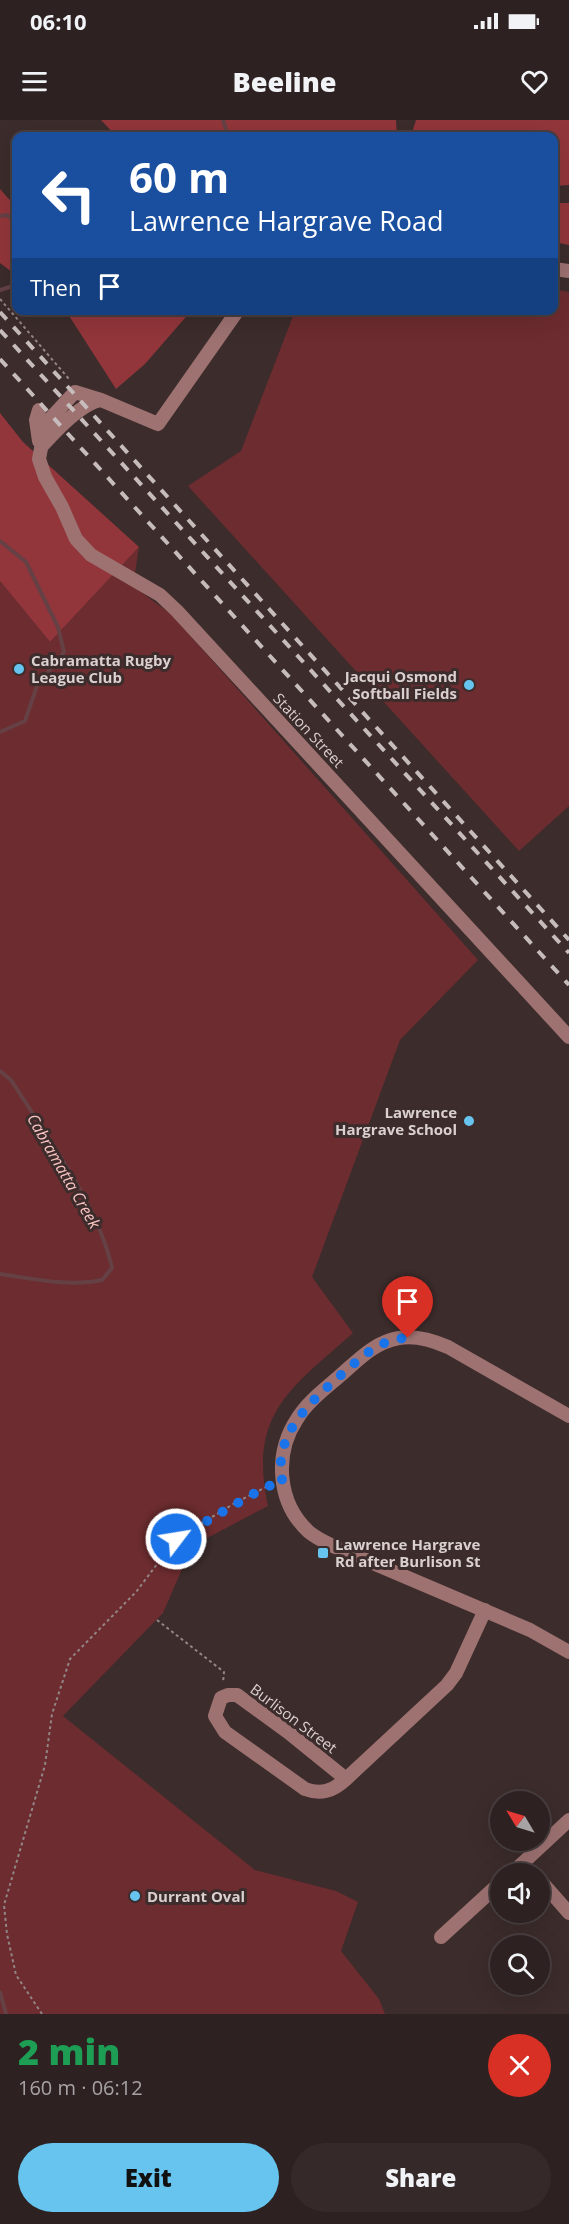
<!DOCTYPE html>
<meta charset="utf-8">
<style>
:root{--surface:#2d2121;--page:#35292a;--text:#f1f3f6;--muted:#a7a3a5;--line:#483e3f;--accent:#66c4ef}
body{margin:0;font-family:"Open Sans",sans-serif;background:var(--page);color:var(--text);height:100vh;display:flex;flex-direction:column;font-size:22px;white-space:nowrap}
*{box-sizing:border-box;margin:0}
p{font-size:20px;color:var(--muted)}
.icon{flex:none;width:33px;height:33px;fill:none;stroke:currentColor;stroke-width:2;stroke-linecap:round;stroke-linejoin:round}
.map{position:relative;height:1894px;overflow:hidden}
.sheet{display:flex;flex-direction:column;background:var(--surface);flex:1}
.sheet>*{flex:none}
.top-card{position:absolute;left:12px;top:12px;width:546px;height:183px;border-radius:12px;box-shadow:0 6px 24px #0002,0 0 0 2px var(--line);background:#1a4fa0;color:#fff;overflow:hidden}
.needle{width:39px;rotate:308deg}
.buttons{position:absolute;left:490px;top:1671px;display:grid;gap:12px}
.buttons a{display:grid;place-items:center;width:60px;height:60px;border-radius:50%;background:var(--surface);box-shadow:0 6px 24px #0002,0 0 0 2px var(--line);font-size:30px}
.pin{position:absolute;display:grid;place-items:center;width:51px;height:51px;color:#fff;margin:-62px -26px;border-radius:50% 50% 50% 0;rotate:-45deg;box-shadow:0 0 6px #0007}
.pin .icon{rotate:45deg}
.me{position:absolute;width:66px;margin:-33px;rotate:59deg;stroke-linejoin:round;filter:drop-shadow(0 0 4px #0008)}
.turn{display:flex;align-items:center;gap:21px;height:126px;padding:0 18px;font-size:27px}
.turn .icon{width:78px;height:78px;stroke-width:2.5}
.turn b{display:block;font-size:42px;line-height:51px}
.then{display:flex;align-items:center;height:57px;padding:0 18px;background:#0003;gap:12px;font-size:22px}
.round{display:grid;place-items:center;flex:none;width:63px;height:63px;border-radius:32px;background:var(--page)}
.head{display:flex;align-items:center;justify-content:space-between;height:102px;padding:0 18px}
h1{font-size:36px;font-weight:800;line-height:45px;color:#1e9e55}
.cta{display:flex;gap:12px;margin-top:auto;padding:12px 18px}
.cta a{flex:1;height:69px;border-radius:36px;background:var(--accent);color:#111;font-size:24px;font-weight:800;line-height:69px;text-align:center}
.cta a+a{background:var(--page);color:var(--text)}
.status{display:flex;justify-content:space-between;align-items:center;height:42px;padding:0 30px;background:var(--surface);direction:ltr}
.status svg{height:16px;fill:currentColor}
header{display:flex;justify-content:space-between;align-items:center;height:78px;padding:0 18px;background:var(--surface);font-size:27px;font-weight:800}
.map>svg:first-child{display:block}
</style>
<div class="status"><b>06:10</b><svg viewBox="0 0 49 12"><path d="M0 12V9h3v3zM5 12V6h3v6zM10 12V3h3v9zM15 12V0h3v12zM26 1h20v11H26zM47 4h2v5h-2z"/></svg></div>
<header><svg class="icon" aria-label="menu" viewBox="0 0 24 24"><path d="M4 6h16M4 12h16M4 18h16"/></svg>Beeline<svg class="icon" aria-label="heart" viewBox="0 0 24 24"><path d="M12 20l-8-8c-3-5 5-10 8-4 3-6 11-1 8 4z"/></svg></header>
<div class="map">
<svg width="569" height="1894" viewBox="0 0 569 1894">
<rect width="100%" height="100%" fill="#3c2c2c"/>
<path fill="#6d2c2f" d="M 554,169 L 569,172 L 569,686 L 519,731 L 188,366 L 241,331 L 295,191 L 554,190 Z
M 139,427 L 133,466 L 172,495 L 478,840 L 400,920 L 312,1157 L 353,1213 C 291,1268 248,1294 268,1386 L 192,1426 L 163,1493 L 63,1596 L 255,1750 L 336,1771 L 358,1782 L 341,1831 L 379,1879 L 385,1894 L 0,1894 L 0,461 L 50,522 Z"/>
<path fill="#92363b" d="M 101,0 L 396,0 L 397,16 L 116,16 Z
M 416,0 L 569,0 L 569,65 L 554,66 L 554,16 L 411,16 Z
M 0,69 L 16,87 L 16,155 L 0,143 Z
M 554,83 L 569,83 L 569,125 L 554,122 Z
M 66,191 L 191,191 L 145,244 L 116,269 Z
M 0,293 L 23,322 L 139,427 L 50,522 L 0,461 Z"/>
<g fill="none" stroke-linecap="round" stroke-linejoin="round">
<path stroke="#654145" stroke-width="4" d="M 223,0 L 228,16
M 0,96 L 7,95 L 16,103
M 0,170 L 16,165
M 0,421 L 26,442 L 58,507 L 64,532 L 37,566 L 25,601 L 0,612
M 0,951 L 11,960 C 46,1015 98,1085 112,1148 L 102,1160 C 68,1167 35,1159 0,1154
M 0,1872 L 6,1894"/>
<path stroke="#938686" stroke-width="2" stroke-dasharray="3 3" stroke-linecap="butt" d="M 0,179 L 69,259
M 157,1500 L 224,1552 L 223,1563
M 42,1894 L 16,1855 L 7,1814 L 4,1785 L 45,1645 L 52,1594 L 70,1539 L 136,1472 L 176,1419 L 235,1383 L 270,1365"/>
<path stroke="#9d7271" stroke-width="14" d="M 554,149 L 569,151
M 238,190 L 158,304 L 101,280 L 75,272 L 49,300 L 45,307 L 39,339 L 45,357 L 62,387 L 76,419 L 91,435 L 160,475 L 177,491 L 569,917
M 39,321 L 36,300 L 39,290
M 41,327 C 55,312 81,283 101,280
M 569,1296 L 448,1227 C 432,1220 416,1215 399,1218 C 375,1222 359,1239 342,1254 C 326,1268 308,1281 297,1299 C 274,1334 277,1383 309,1412 C 316,1418 325,1422 333,1426 L 530,1510 L 569,1532
M 346,1659 L 288,1612 L 237,1575 L 228,1575 L 221,1578 L 215,1596 L 225,1612 L 305,1669 C 321,1675 333,1671 346,1659 L 447,1565 L 456,1553 L 485,1490
M 511,1754 L 569,1700
M 540,1760 L 569,1793
M 441,1817 L 501,1762"/>
<path stroke="#c7bcbc" stroke-width="4" stroke-dasharray="10 10" stroke-linecap="butt" d="M 0,192 L 569,820
M 0,210 L 569,833
M 0,239 L 569,865"/>
</g>
<g fill="none" stroke-linecap="round" stroke-linejoin="round">
<path stroke="#1a73e8" stroke-width="10" stroke-dasharray="0 18" d="M 176,1419 L 267,1366 L 283,1364 C 271,1317 309,1283 341,1255 C 362,1237 379,1219 408,1218"/>
</g>
<g fill="#66c4ef" stroke="#3c2c2c" stroke-width="2">
<circle cx="19" cy="549" r="6"/>
<circle cx="469" cy="565" r="6"/>
<circle cx="469" cy="1001" r="6"/>
<rect x="317" y="1427" width="12" height="12" rx="3"/>
<circle cx="135" cy="1776" r="6"/>
</g>
<g text-anchor="middle" dominant-baseline="central" stroke-width="6" stroke-linejoin="round" paint-order="stroke">
<g font-size="15" font-weight="bold" fill="#dbd0d0" stroke="#3c2c2c" text-anchor="start">
<text x="31" y="540">Cabramatta Rugby<tspan x="31" dy="17">League Club</tspan></text>
<text x="457" y="556" text-anchor="end">Jacqui Osmond<tspan x="457" dy="17">Softball Fields</tspan></text>
<text x="457" y="992" text-anchor="end">Lawrence<tspan x="457" dy="17">Hargrave School</tspan></text>
<text x="335" y="1424">Lawrence Hargrave<tspan x="335" dy="17">Rd after Burlison St</tspan></text>
<text x="147" y="1776">Durrant Oval</text>
</g>
<g font-size="15" fill="#dbd0d0" stroke="#3c2c2c">
<text transform="translate(309 610) rotate(47)">Station Street</text>
<text transform="translate(294 1598) rotate(37)">Burlison Street</text>
</g>
<g font-size="16" font-style="italic" fill="#f8c3c1" stroke="#3c2c2c">
<text transform="translate(64 1051) rotate(60)">Cabramatta Creek</text>
</g>
</g>
</svg>
<div class="buttons">
<a><svg class="needle" viewBox="-14 -14 28 28"><path d="M0-13l5 13h-10z" fill="#e53935"/><path d="M0 13l5-13h-10z" fill="#a7a3a5"/></svg></a>
<a><svg class="icon" aria-label="sound" viewBox="0 0 24 24"><path d="M4 9h4l5-4v14l-5-4H4zM17 9q2 3 0 6"/></svg></a>
<a><svg class="icon" aria-label="search" viewBox="0 0 24 24"><circle cx="10" cy="10" r="6"/><path d="M15 15l6 6"/></svg></a>
</div>
<div class="pin" style="left:408px;top:1218px;background:#d93025"><svg class="icon" aria-label="arrive" viewBox="0 0 24 24"><path d="M6 21V4h12l-3 4 3 4H6"/></svg></div>
<svg class="me" style="left:176px;top:1419px" viewBox="-20 -20 40 40"><circle r="17" fill="#1a73e8" stroke="#fff" stroke-width="3"/><path d="M0-11L8 9 0 5-8 9z" fill="#fff"/></svg>
<div class="top-card">
<div class="turn"><svg class="icon" aria-label="left" viewBox="0 0 24 24"><path d="M17 20v-9H6M10 6l-5 5 5 5"/></svg><div><b>60 m</b>Lawrence Hargrave Road</div></div>
<div class="then">Then<svg class="icon" aria-label="arrive" viewBox="0 0 24 24"><path d="M6 21V4h12l-3 4 3 4H6"/></svg></div>
</div>
</div>
<section class="sheet">
<div class="head"><div><h1>2 min</h1><p>160 m · 06:12</p></div><a class="round" style="background:#d93025;color:#fff"><svg class="icon" aria-label="close" viewBox="0 0 24 24"><path d="M6 6l12 12M18 6L6 18"/></svg></a></div>
<div class="cta"><a>Exit</a><a>Share</a></div>
</section>
